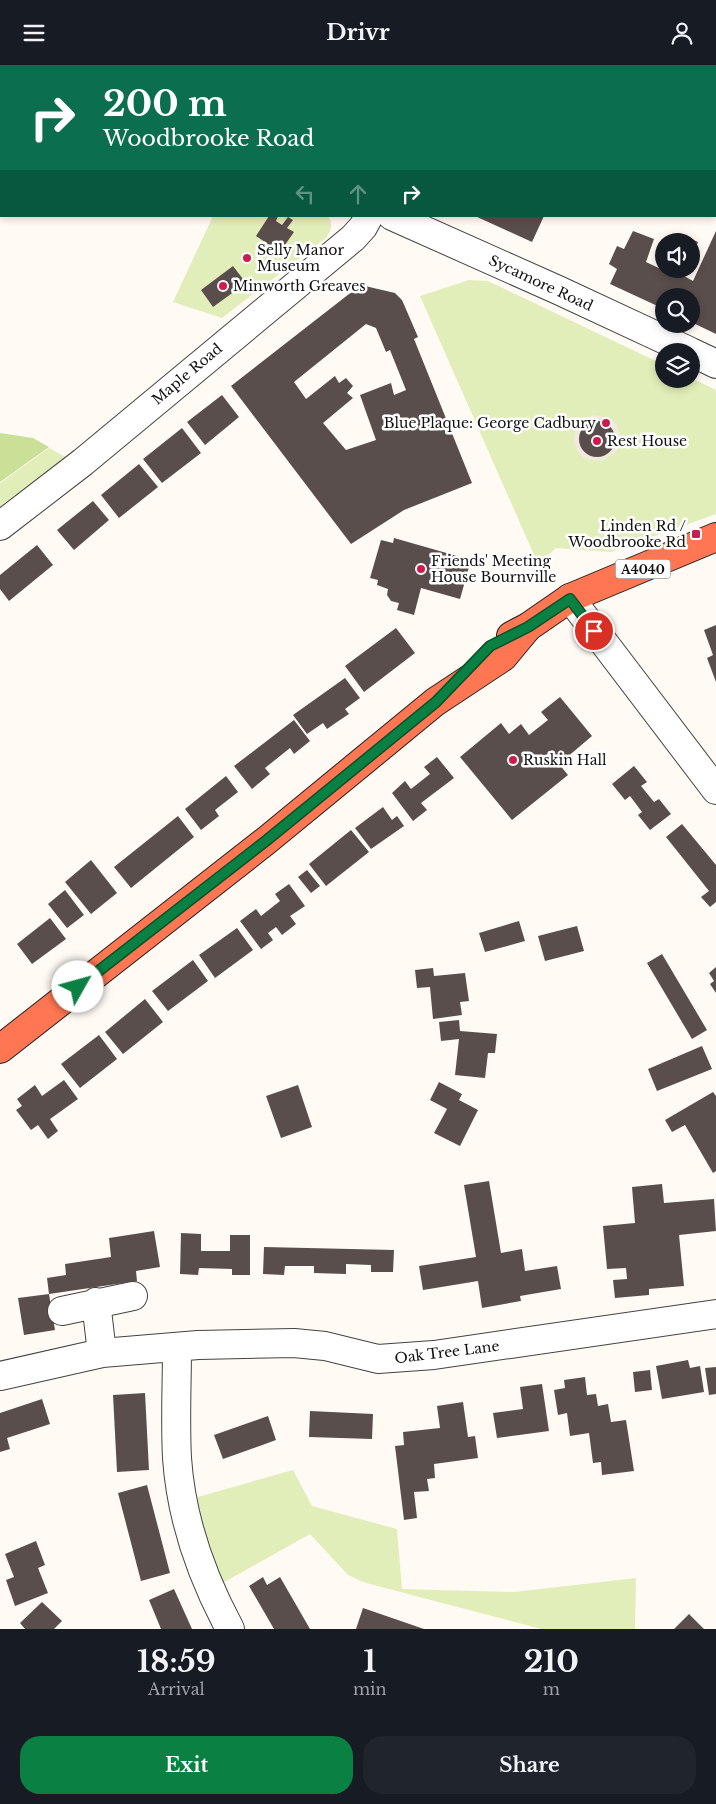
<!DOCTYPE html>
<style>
:root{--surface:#171b24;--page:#20242c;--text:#f1f3f6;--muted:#9ea1a6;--accent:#0b8043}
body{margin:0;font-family:"Libre Baskerville",serif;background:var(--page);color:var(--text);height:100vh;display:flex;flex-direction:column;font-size:19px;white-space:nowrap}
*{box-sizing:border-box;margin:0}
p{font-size:16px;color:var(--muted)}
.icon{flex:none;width:28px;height:28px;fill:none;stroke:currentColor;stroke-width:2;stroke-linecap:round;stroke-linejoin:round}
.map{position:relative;height:1564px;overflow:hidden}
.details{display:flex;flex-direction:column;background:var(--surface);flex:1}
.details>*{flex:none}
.top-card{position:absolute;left:0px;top:0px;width:716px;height:152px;box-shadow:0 2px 8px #0003;background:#0b6e4f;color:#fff;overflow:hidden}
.tools{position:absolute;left:655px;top:168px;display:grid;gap:10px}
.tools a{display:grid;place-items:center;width:45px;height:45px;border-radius:50%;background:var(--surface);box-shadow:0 2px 8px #0003;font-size:25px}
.pin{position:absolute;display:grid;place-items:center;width:42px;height:42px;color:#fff;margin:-21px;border:2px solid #fff;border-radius:50%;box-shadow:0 1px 5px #0007}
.me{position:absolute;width:55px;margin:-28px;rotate:52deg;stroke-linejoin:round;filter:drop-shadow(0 0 4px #0008)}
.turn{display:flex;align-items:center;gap:18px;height:105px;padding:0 20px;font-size:22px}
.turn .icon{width:65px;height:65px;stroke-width:2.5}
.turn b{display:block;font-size:35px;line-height:42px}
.lanes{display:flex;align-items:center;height:48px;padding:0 20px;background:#0003;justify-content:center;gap:25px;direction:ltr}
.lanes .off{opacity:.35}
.eta{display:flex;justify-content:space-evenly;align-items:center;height:85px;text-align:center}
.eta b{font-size:30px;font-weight:700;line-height:35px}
.action{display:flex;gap:10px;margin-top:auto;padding:10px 20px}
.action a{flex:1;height:58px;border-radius:20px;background:var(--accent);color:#fff;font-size:20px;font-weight:700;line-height:58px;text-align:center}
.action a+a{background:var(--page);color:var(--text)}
header{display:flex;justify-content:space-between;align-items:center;height:65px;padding:0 20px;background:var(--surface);font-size:22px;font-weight:700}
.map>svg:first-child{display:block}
</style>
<header><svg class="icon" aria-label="menu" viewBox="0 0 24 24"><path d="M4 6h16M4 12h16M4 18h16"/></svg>Drivr<svg class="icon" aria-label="person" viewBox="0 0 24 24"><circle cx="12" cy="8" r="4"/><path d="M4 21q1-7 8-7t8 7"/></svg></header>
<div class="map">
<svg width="716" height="1564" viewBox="0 0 716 1564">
<rect width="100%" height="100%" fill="#fffaf4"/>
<path fill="#e2eeb9" d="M 213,151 L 328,151 C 334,159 331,165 326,173 L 222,253 L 173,237 Z
M 469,215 L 488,216 L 664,300 L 664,314 L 691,313 L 716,325 L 716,449 L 611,487 L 556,483 L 538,499 L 420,231 Z
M 49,383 L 79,399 L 0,459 L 0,418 Z
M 293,1405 L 312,1441 L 397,1464 L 402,1524 L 514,1527 L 636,1513 L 635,1564 L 541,1564 L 366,1518 L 348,1510 L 310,1469 L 212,1524 L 184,1436 Z"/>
<path fill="#cae097" d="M 0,368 L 33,373 L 49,382 L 0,417 Z"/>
<path fill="#f2e9e0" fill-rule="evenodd" d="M 593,350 L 609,353 L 617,360 L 620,370 L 617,386 L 602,396 L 585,394 L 578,387 L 574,377 L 574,370 L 580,357 ZM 601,356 L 612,363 L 615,372 L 614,379 L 609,388 L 602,392 L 591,391 L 581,382 L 580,367 L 588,358 Z"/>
<path fill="#5a4e4c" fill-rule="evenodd" d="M 269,151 L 278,151 L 276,156 L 282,160 L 288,152 L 293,155 L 287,163 L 294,167 L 280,187 L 256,171 Z
M 475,151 L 544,151 L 532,177 Z
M 633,166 L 654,174 L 646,197 L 665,206 L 665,204 L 687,204 L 684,211 L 693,216 L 716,166 L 716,269 L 691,257 L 691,231 L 664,231 L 664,244 L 610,219 L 617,204 L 609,199 L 617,181 L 624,184 Z
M 679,168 L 698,177 L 691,193 L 691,176 L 676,176 Z
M 233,201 L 246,218 L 213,242 L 201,225 Z
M 365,221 L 395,228 L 402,235 L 418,272 L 414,274 L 472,418 L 404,445 L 351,479 L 231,321 L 349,229 ZM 366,259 L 376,263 L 386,287 L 390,285 L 406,325 L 394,330 L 391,318 L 360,330 L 376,375 L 346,385 L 323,358 L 353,333 L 347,328 L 353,321 L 346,313 L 339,318 L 335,311 L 306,334 L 294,317 Z
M 222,330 L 239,352 L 205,380 L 187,357 Z
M579 374a18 18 0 1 1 36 0a18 18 0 1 1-36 0Z
M 182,363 L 201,388 L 162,418 L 143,394 Z
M 139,399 L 158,422 L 119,453 L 101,430 Z
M 93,436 L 109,455 L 74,485 L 57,465 Z
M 394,473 L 471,495 L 460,534 L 421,523 L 414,550 L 397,545 L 399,538 L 391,536 L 387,530 L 388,524 L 377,520 L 378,515 L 370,513 L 381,475 L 393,478 Z
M 37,480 L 53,500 L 9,536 L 0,524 L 0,510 Z
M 716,560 L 716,617 L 707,593 L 713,590 L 704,565 Z
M 396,563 L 415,588 L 364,627 L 345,601 Z
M 345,613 L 360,633 L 345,644 L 349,649 L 337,657 L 327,664 L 323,658 L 307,669 L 293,650 Z
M 560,632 L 592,671 L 559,699 L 568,710 L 512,755 L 460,692 L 501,658 L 509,669 L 521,659 L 529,670 L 548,655 L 541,647 Z
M 294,655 L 310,676 L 294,689 L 290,683 L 265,703 L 270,709 L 252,724 L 234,701 Z
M 437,692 L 454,713 L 421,738 L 427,745 L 413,756 L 392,728 L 405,716 L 411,724 L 430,709 L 424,702 Z
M 634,701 L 647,717 L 641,721 L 654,737 L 659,734 L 671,749 L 650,765 L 638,750 L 642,747 L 630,731 L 625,735 L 612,719 Z
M 226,711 L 238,727 L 215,745 L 219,751 L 201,765 L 185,744 Z
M 383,742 L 392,755 L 397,751 L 404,761 L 371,784 L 355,763 Z
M 178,751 L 194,772 L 131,823 L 114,802 Z
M 682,759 L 716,800 L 716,837 L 710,842 L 701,832 L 709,826 L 666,772 Z
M 351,765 L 369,787 L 326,821 L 309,799 Z
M 91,795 L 117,828 L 91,849 L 65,817 Z
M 307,805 L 320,821 L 311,828 L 298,812 Z
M 289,819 L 305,841 L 290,851 L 296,859 L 282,870 L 276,862 L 268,868 L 273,875 L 261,884 L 240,856 L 256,844 L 261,851 L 280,836 L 275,829 Z
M 65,825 L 84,850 L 67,863 L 48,839 Z
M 50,853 L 66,874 L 32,899 L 17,879 Z
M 519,856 L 525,876 L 485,887 L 479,868 Z
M 577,861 L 584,886 L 545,896 L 538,871 Z
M 237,863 L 253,885 L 215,913 L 199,890 Z
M 662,889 L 707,965 L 692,974 L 647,898 Z
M 193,895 L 208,916 L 168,946 L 152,926 Z
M 716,902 L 716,928 L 710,919 L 714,916 L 709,908 Z
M 433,903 L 434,911 L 465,908 L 469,936 L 460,937 L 462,950 L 433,954 L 430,922 L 417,923 L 415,905 Z
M 145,934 L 163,957 L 123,989 L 105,967 Z
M 459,955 L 460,966 L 497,969 L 495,988 L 488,988 L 485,1013 L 455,1010 L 459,974 L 441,976 L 439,957 Z
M 99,970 L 117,994 L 80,1023 L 61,999 Z
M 702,981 L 712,1004 L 657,1026 L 648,1004 Z
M 64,1015 L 78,1034 L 50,1054 L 58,1066 L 48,1074 L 38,1060 L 31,1065 L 16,1045 L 22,1041 L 17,1034 L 35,1020 L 42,1031 Z
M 439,1017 L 462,1029 L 459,1035 L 478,1045 L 460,1081 L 434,1068 L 447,1044 L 430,1035 Z
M 298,1020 L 312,1062 L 281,1073 L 266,1031 Z
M 713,1027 L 716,1031 L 716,1106 L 713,1108 L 685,1060 L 672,1067 L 665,1055 Z
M 489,1116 L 501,1188 L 522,1184 L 525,1206 L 557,1201 L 561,1224 L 520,1231 L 521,1236 L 482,1243 L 478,1216 L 423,1225 L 419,1201 L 476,1192 L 464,1120 Z
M 662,1119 L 664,1138 L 714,1134 L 716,1166 L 679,1170 L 684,1221 L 649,1224 L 649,1230 L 615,1233 L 613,1215 L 627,1214 L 626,1203 L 607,1204 L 603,1161 L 635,1158 L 632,1122 Z
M 154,1166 L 160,1202 L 136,1206 L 137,1216 L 49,1229 L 47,1213 L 66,1210 L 65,1199 L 111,1192 L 109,1173 Z
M 181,1168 L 201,1169 L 201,1186 L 230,1186 L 230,1170 L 250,1170 L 250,1210 L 232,1210 L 232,1204 L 199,1203 L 198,1210 L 180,1209 Z
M 264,1182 L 394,1185 L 393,1207 L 371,1207 L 371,1200 L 346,1199 L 346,1209 L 314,1208 L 314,1201 L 285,1201 L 284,1210 L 263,1209 Z
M 49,1229 L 55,1265 L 24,1270 L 18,1233 Z
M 688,1295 L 690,1303 L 700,1301 L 704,1327 L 662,1334 L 656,1301 Z
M 716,1302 L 716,1329 L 709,1330 L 705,1303 Z
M 650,1305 L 652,1325 L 635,1327 L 633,1307 Z
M 585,1312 L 587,1330 L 596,1329 L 598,1341 L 608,1339 L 611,1357 L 626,1355 L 634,1406 L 602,1410 L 601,1397 L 593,1398 L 589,1368 L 570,1371 L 567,1348 L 558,1350 L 554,1325 L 565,1323 L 564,1315 Z
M 542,1319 L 549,1366 L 497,1373 L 493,1348 L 523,1344 L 520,1322 Z
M 145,1328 L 149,1405 L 117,1407 L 113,1330 Z
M 42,1334 L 50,1359 L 7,1373 L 10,1384 L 0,1387 L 0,1348 Z
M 463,1337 L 468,1372 L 475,1371 L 478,1393 L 434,1399 L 435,1413 L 427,1414 L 429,1426 L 414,1427 L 417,1453 L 404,1455 L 395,1381 L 404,1380 L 403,1367 L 440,1363 L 437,1341 Z
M 310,1346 L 373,1349 L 372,1374 L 309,1372 Z
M 268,1351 L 276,1375 L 223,1394 L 214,1370 Z
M 147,1420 L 170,1508 L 141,1516 L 118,1428 Z
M 36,1476 L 45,1500 L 38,1503 L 48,1528 L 15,1541 L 6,1515 L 14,1512 L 5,1489 Z
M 263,1512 L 267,1520 L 280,1512 L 310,1564 L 274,1564 L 249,1521 Z
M 174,1524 L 192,1564 L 161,1564 L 149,1535 Z
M 42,1537 L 62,1556 L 54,1564 L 25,1564 L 20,1558 Z
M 363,1543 L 424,1564 L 356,1564 Z
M 689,1549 L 704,1564 L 674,1564 Z"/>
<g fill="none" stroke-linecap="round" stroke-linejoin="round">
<defs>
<path id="minor" d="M 65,0 L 68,1
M 392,151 L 558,225 L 689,286
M 691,287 L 716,299
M 0,461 L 83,397 L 353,173 L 363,162 L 369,151
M 570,533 L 716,725
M 96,1237 L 102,1288
M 62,1246 L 133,1231
M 177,1282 C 177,1318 175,1356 177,1393 C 181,1452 202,1512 230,1564
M 0,1311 L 102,1288 L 198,1280 L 294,1278 L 325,1281 L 378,1294 L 434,1290 L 716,1249"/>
<path id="highway" d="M 511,571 L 528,562 L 570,533 L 716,472
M 0,984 L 267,775 L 435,637 L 503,592 L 528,562"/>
</defs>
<use href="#minor" stroke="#434343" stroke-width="30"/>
<use href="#highway" stroke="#212121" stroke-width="30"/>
<use href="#minor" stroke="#fff" stroke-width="28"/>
<use href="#highway" stroke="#ff7652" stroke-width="28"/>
</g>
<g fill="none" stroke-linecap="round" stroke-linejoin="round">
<defs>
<path id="route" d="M 78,922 L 267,775 L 436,637 L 490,581 L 528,562 L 570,534 L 594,566"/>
</defs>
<use href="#route" stroke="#07532c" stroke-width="12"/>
<use href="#route" stroke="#0b8043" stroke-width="9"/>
</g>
<g fill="#cd1b50" stroke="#fff" stroke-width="2">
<circle cx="247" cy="193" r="5"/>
<circle cx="223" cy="221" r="5"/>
<circle cx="606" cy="358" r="5"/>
<circle cx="597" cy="376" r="5"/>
<rect x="691" y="464" width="10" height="10" rx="2.5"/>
<circle cx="421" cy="504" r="5"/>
<circle cx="513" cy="695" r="5"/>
</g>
<g text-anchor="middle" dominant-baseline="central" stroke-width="5" stroke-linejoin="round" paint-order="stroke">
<rect fill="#fff" stroke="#585858" stroke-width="1" x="615.5" y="494.5" width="55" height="19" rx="4"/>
<g font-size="12" font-weight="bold" fill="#101010">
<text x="643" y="504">A4040</text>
</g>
<g font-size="14" fill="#101010" stroke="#fff" text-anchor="start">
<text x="257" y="185">Selly Manor<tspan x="257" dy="16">Museum</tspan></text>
<text x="233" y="221">Minworth Greaves</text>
<text x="596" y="358" text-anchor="end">Blue Plaque: George Cadbury</text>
<text x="607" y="376">Rest House</text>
<text x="686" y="461" text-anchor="end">Linden Rd /<tspan x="686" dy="16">Woodbrooke Rd</tspan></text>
<text x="431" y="496">Friends' Meeting<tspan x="431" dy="16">House Bournville</tspan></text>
<text x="523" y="695">Ruskin Hall</text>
</g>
<g font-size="14" fill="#101010" stroke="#fff">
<text transform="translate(541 218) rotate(25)">Sycamore Road</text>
<text transform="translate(187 309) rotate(-40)">Maple Road</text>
<text transform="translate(447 1287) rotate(-7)">Oak Tree Lane</text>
</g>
</g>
</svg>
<div class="tools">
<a><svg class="icon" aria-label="sound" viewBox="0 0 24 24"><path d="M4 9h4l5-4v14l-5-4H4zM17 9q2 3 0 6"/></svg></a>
<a><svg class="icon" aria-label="search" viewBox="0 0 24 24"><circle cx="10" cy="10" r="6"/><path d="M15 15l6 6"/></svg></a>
<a><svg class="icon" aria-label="layers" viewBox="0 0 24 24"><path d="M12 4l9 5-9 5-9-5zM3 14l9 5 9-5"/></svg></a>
</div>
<div class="pin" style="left:594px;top:566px;background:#d93025"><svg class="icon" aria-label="arrive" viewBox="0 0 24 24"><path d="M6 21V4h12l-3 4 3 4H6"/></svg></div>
<svg class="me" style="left:78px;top:922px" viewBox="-20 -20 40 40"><circle r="19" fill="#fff"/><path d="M0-13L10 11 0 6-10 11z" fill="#0b8043"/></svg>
<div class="top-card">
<div class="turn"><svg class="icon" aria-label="right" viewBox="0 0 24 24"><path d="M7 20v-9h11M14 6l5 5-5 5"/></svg><div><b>200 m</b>Woodbrooke Road</div></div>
<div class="lanes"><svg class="icon off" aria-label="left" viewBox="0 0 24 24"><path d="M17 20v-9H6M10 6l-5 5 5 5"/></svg><svg class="icon off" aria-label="ahead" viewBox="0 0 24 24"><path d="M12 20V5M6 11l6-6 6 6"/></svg><svg class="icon" aria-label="right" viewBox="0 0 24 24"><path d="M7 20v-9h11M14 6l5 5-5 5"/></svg></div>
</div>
</div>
<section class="details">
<div class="eta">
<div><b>18:59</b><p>Arrival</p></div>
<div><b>1</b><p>min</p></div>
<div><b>210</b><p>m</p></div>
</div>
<div class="action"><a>Exit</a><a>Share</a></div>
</section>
